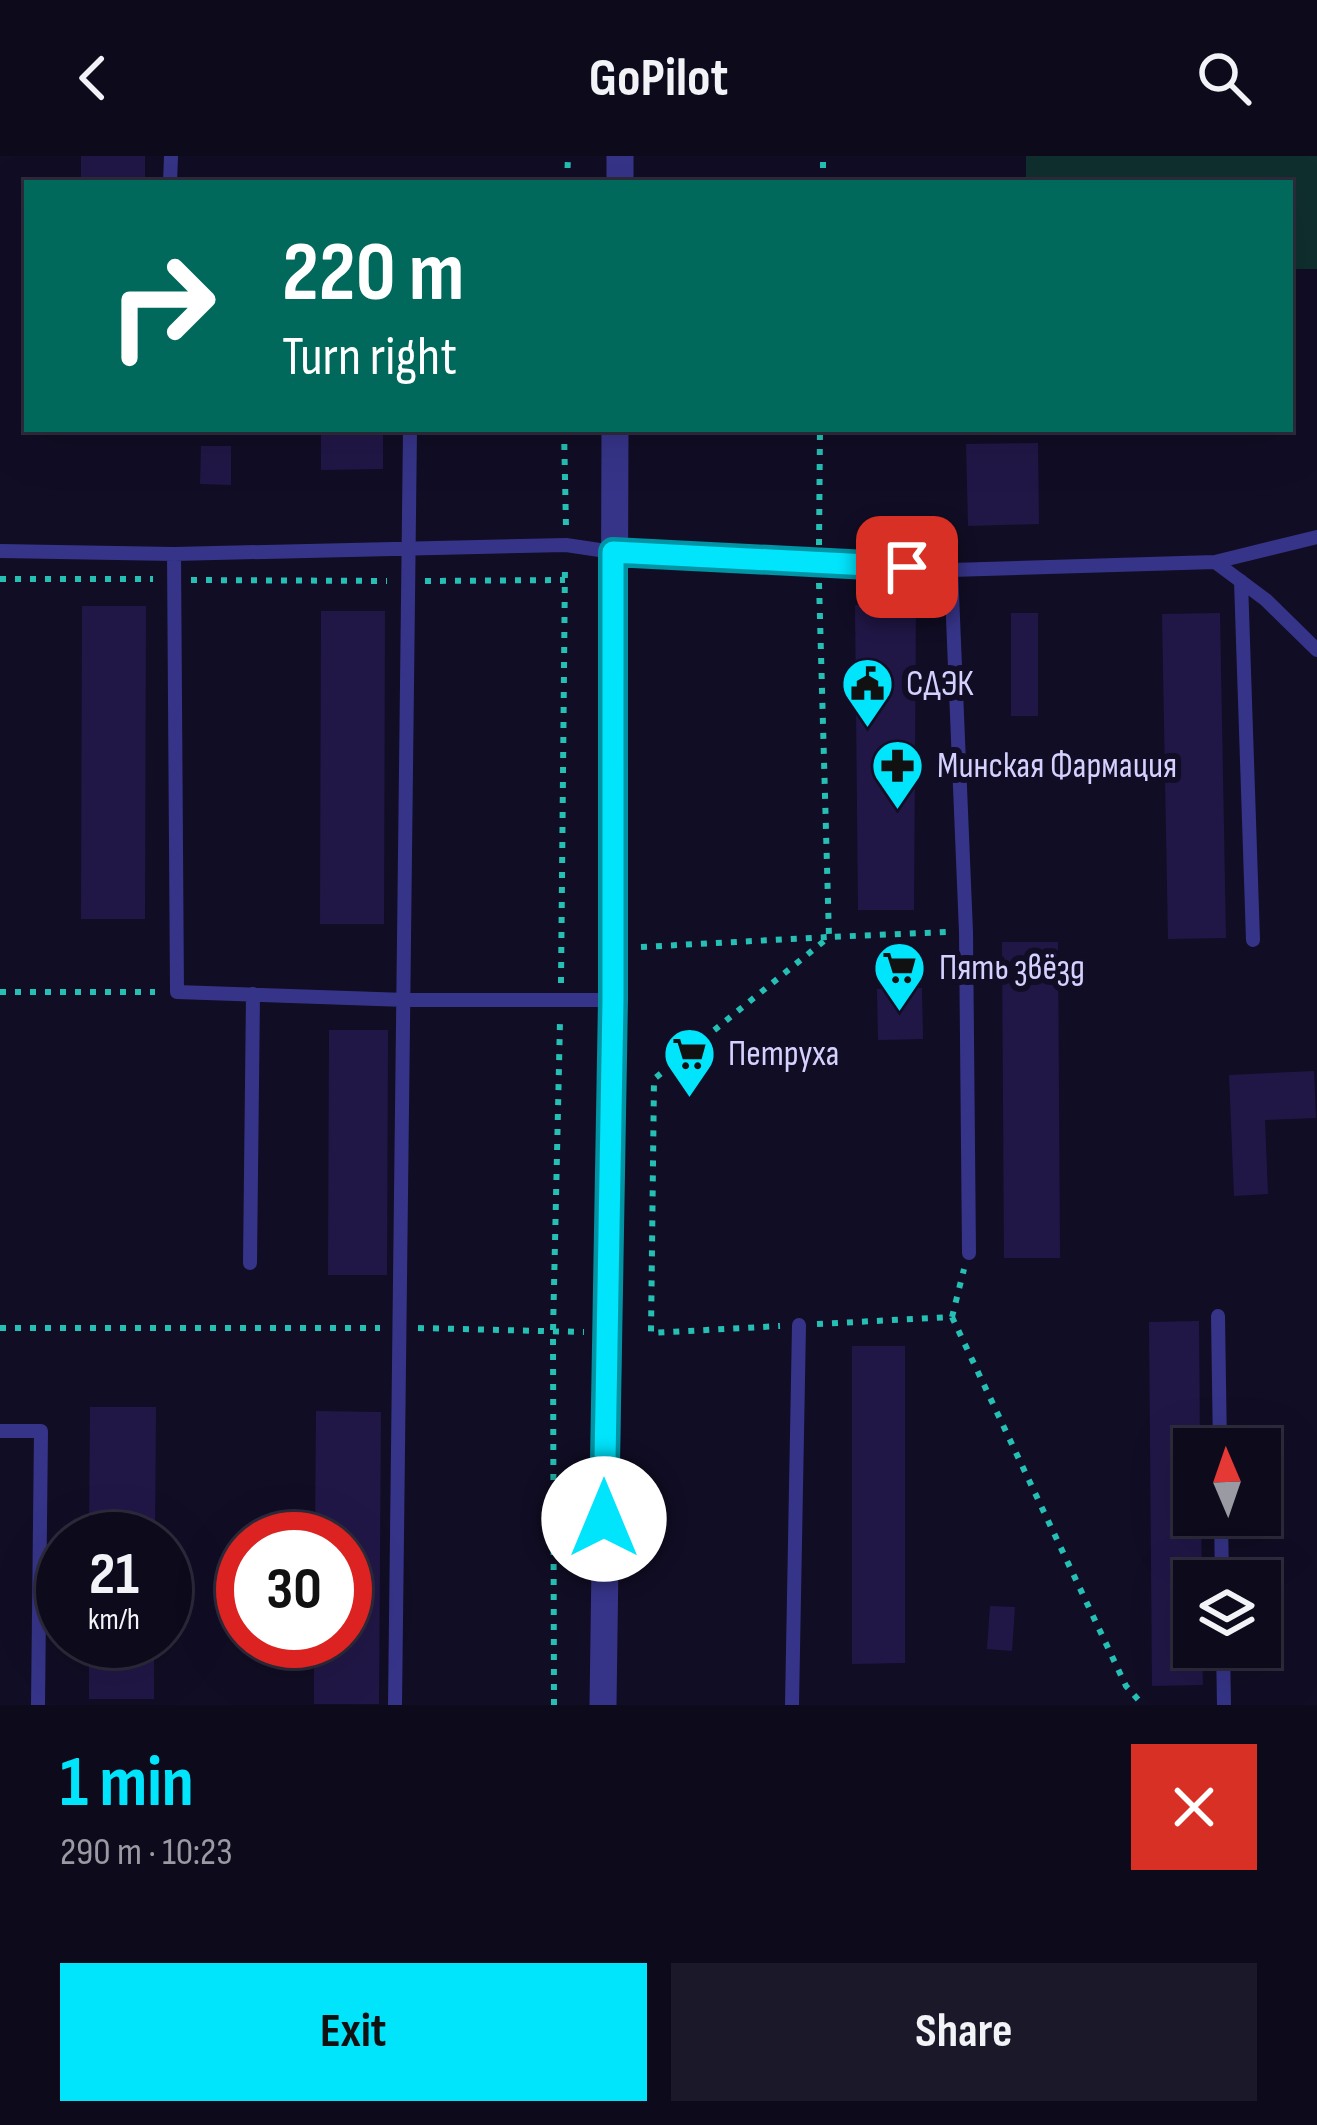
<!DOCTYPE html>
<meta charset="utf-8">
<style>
:root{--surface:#0d0a1c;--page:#1b1829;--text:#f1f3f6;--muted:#9a9aa3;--line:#2d2b3b;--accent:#00e4fc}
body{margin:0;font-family:"Sofia Sans Condensed",sans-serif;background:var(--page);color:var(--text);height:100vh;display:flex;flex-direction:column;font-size:45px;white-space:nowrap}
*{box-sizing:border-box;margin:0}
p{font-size:39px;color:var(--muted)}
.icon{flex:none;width:66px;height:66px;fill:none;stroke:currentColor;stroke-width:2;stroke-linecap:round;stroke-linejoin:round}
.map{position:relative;height:1549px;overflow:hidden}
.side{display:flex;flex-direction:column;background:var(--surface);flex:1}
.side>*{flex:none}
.banner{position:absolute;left:24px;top:24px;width:1269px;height:252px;border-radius:0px;box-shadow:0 12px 48px #0002,0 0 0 3px var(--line);background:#00695c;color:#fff;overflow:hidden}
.needle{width:78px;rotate:358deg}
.controls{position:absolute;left:1173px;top:1272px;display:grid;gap:24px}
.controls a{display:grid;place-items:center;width:108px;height:108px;border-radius:0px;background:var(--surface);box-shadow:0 12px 48px #0002,0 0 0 3px var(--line);font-size:60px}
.speed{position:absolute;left:36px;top:1356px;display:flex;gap:24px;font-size:60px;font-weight:700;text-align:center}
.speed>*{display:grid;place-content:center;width:156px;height:156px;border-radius:50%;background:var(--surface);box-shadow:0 12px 48px #0002,0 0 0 3px var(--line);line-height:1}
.speed small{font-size:30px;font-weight:400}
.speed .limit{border:18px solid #d22;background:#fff;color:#111}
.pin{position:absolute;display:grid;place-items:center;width:102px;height:102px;color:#fff;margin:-51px;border-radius:24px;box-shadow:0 6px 18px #0006}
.me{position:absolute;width:132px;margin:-66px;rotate:0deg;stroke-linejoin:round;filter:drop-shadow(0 0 9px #0008)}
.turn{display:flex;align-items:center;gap:42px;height:252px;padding:0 60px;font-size:54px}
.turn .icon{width:156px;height:156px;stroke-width:2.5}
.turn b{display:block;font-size:84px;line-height:102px}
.round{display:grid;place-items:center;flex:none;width:126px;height:126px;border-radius:0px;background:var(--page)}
.overview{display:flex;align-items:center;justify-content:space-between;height:204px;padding:0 60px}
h1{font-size:72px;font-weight:700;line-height:90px;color:var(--accent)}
.cta{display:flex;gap:24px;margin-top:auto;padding:24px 60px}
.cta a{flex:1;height:138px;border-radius:0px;background:var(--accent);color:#111;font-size:48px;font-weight:700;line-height:138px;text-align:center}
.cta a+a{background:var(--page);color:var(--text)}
header{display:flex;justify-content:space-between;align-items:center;height:156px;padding:0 60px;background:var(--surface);font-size:54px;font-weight:700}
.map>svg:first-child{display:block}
</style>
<header><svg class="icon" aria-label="back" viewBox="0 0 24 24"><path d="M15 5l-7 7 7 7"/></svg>GoPilot<svg class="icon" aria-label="search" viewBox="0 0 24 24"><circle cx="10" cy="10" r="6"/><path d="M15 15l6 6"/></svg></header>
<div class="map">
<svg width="1317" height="1549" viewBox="0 0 1317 1549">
<rect width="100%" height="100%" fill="#110d25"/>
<path fill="#0f2f2e" d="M 1026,0 L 1317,0 L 1317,113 L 1290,113 L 1290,27 L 1026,27 Z"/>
<path fill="#211747" d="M 81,0 L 145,0 L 145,27 L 81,27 Z
M 321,273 L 383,273 L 383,313 L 321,314 Z
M 1038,287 L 1039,368 L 968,370 L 966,288 Z
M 201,290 L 231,290 L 231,329 L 200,328 Z
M 916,448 L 914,754 L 858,754 L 855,449 Z
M 82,450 L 146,450 L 145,763 L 81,763 Z
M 321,455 L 385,455 L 384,768 L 320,768 Z
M 1011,457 L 1038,457 L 1038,560 L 1011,560 Z
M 1220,457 L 1226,782 L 1168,783 L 1162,458 Z
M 1002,786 L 1058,786 L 1060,1102 L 1004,1102 Z
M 922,832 L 923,883 L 878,884 L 877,833 Z
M 329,874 L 388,874 L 387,1119 L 328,1119 Z
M 1314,915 L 1316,962 L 1265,964 L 1268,1038 L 1234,1040 L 1229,919 Z
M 1199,1165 L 1200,1293 L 1194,1293 L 1194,1359 L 1201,1359 L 1202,1425 L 1194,1425 L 1194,1491 L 1202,1491 L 1203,1529 L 1152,1530 L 1149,1166 Z
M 852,1190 L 905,1190 L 905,1507 L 852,1508 Z
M 90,1251 L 156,1251 L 155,1383 L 89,1383 Z
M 316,1255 L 381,1256 L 379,1548 L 314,1548 L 314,1485 L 345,1485 L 345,1383 L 315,1383 Z
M 990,1450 L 1015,1451 L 1012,1495 L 987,1493 Z
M 89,1485 L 154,1485 L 154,1543 L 89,1543 Z"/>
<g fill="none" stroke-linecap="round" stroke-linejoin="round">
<path stroke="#25bfb4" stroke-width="6" stroke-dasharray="6 9" stroke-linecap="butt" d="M 567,27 L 568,0
M 823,27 L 823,0
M 564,273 L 566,371
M 819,389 L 820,273
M 0,423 L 153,423
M 191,424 L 387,425
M 425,425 L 565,424
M 819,427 L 829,781 L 948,776
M 641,791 L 829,781 L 654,923 L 651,1177 L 780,1170
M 561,827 L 565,409
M 0,836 L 155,836
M 952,1161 L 1126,1530 L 1143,1549
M 817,1168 L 952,1161 L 964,1113
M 0,1172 L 380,1172
M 418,1172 L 584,1176
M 554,1549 L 553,1175 L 560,865"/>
<path stroke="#363488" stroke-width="14" d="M 170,27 L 171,0
M 0,395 L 174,398 L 566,389 L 613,396 L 951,414 L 1215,406 L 1266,444 L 1317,494
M 174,398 L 177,836 L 406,844 L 613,844
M 1215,406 L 1317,381
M 951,414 L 966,776 L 969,1097
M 1241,425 L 1253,784
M 250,1107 L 253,838
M 1218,1160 L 1220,1293
M 0,1275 L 41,1275 L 38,1549
M 1221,1359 L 1222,1425
M 1223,1491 L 1224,1549
M 395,1549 L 410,273
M 792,1549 L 799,1169"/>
<path stroke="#363488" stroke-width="27" d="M 620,0 L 620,27
M 603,1549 L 613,844 L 615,273"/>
</g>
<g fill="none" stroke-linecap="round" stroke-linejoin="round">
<defs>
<path id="route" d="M 604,1363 L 613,844 L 613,396 L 907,411"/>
</defs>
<use href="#route" stroke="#0094a4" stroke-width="30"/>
<use href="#route" stroke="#00e4fc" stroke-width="21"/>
</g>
<defs>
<symbol id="civic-pin" viewBox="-11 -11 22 30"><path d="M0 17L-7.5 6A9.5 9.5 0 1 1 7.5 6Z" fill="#00e4fc" stroke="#110d25"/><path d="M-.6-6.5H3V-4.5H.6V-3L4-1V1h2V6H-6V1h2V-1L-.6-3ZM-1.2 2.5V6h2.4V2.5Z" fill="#111"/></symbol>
<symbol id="pharmacy-pin" viewBox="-11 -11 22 30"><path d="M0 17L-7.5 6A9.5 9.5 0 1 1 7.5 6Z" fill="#00e4fc" stroke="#110d25"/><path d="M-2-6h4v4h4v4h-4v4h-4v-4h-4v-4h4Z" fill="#111"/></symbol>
<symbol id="supermarket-pin" viewBox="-11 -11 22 30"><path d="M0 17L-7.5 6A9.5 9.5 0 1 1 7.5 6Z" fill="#00e4fc" stroke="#110d25"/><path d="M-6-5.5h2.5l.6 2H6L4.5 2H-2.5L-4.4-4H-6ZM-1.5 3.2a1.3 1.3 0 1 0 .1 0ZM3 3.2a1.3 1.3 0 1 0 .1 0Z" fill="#111"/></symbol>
</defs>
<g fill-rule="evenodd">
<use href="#civic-pin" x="838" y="498" width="59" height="81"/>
<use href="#pharmacy-pin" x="868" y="580" width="59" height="81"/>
<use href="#supermarket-pin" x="870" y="782" width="59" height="81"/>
<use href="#supermarket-pin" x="660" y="868" width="59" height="81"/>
</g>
<g text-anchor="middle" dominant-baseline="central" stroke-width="12" stroke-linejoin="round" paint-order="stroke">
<g font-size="36" fill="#d5d1ff" stroke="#110d25" text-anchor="start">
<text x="906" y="528">СДЭК</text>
<text x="937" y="610">Минская Фармация</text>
<text x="939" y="812">Пять звёзд</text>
<text x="728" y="898">Петруха</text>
</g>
</g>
</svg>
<div class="controls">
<a><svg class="needle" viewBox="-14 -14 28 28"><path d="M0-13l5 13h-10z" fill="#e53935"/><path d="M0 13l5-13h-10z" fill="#9a9aa3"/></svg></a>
<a><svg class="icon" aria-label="layers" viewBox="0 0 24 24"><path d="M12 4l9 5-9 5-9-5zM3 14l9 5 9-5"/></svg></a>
</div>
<div class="speed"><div>21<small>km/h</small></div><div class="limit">30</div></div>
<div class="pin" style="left:907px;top:411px;background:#d93025"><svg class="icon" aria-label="arrive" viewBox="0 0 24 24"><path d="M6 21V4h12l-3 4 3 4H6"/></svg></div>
<svg class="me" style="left:604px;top:1363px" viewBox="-20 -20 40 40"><circle r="19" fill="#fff"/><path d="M0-13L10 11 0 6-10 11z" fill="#00e4fc"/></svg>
<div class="banner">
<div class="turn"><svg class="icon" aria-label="right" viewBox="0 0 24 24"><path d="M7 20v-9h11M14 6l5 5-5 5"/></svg><div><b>220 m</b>Turn right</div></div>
</div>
</div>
<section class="side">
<div class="overview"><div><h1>1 min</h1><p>290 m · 10:23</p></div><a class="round" style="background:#d93025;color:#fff"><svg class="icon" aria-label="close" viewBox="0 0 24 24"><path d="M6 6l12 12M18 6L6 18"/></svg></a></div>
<div class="cta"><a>Exit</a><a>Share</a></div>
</section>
